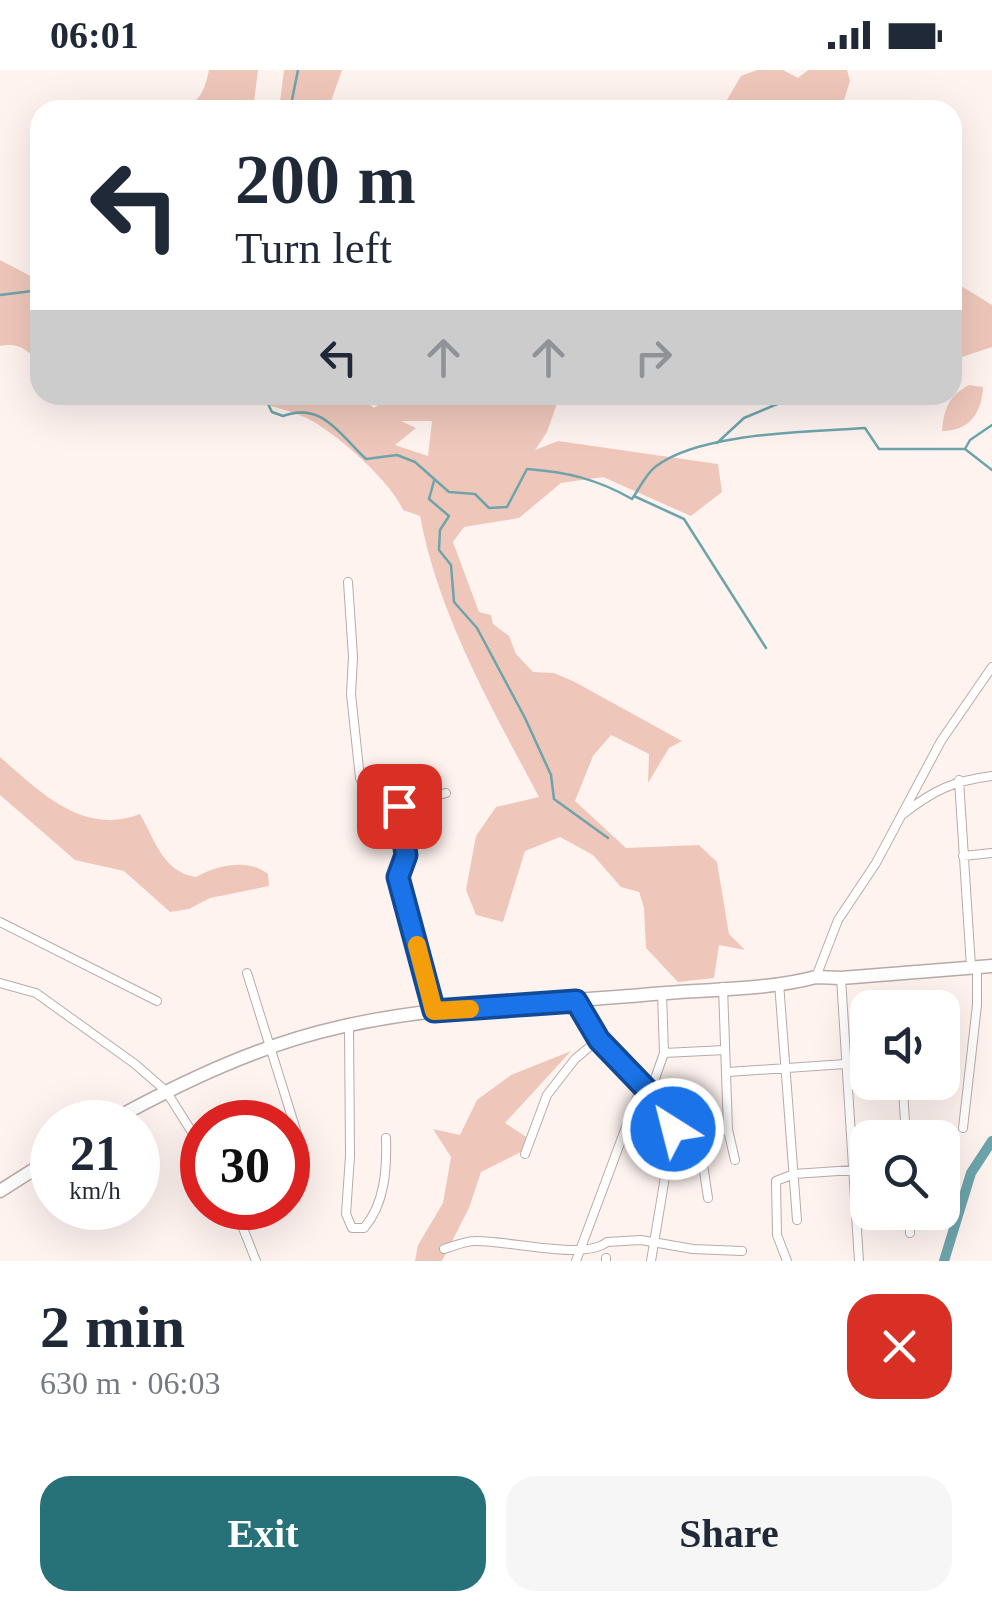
<!DOCTYPE html>
<meta charset="utf-8">
<style>
:root{--surface:#fff;--page:#f6f6f7;--text:#1f2937;--muted:#747a83;--accent:#277179}
body{margin:0;font-family:"Times New Roman",serif;background:var(--page);color:var(--text);height:100vh;display:flex;flex-direction:column;font-size:38px;white-space:nowrap}
*{box-sizing:border-box;margin:0}
p{font-size:32px;color:var(--muted)}
.icon{flex:none;width:55px;height:55px;fill:none;stroke:currentColor;stroke-width:2;stroke-linecap:round;stroke-linejoin:round}
.map{position:relative;height:1191px;overflow:hidden}
.panel{display:flex;flex-direction:column;background:var(--surface);flex:1}
.panel>*{flex:none}
.banner{position:absolute;left:30px;top:30px;width:932px;height:305px;border-radius:30px;box-shadow:0 10px 40px #0002;background:#fff;color:var(--text);overflow:hidden}
.fabs{position:absolute;left:850px;top:920px;display:grid;gap:20px}
.fabs a{display:grid;place-items:center;width:110px;height:110px;border-radius:20px;background:var(--surface);box-shadow:0 10px 40px #0002;font-size:50px}
.speed{position:absolute;left:30px;top:1030px;display:flex;gap:20px;font-size:50px;font-weight:700;text-align:center}
.speed>*{display:grid;place-content:center;width:130px;height:130px;border-radius:50%;background:var(--surface);box-shadow:0 10px 40px #0002;line-height:1}
.speed small{font-size:25px;font-weight:400}
.speed .limit{border:15px solid #d22;background:#fff;color:#111}
.pin{position:absolute;display:grid;place-items:center;width:85px;height:85px;color:#fff;margin:-42px;border-radius:20px;box-shadow:0 5px 15px #0006}
.me{position:absolute;width:110px;margin:-55px;rotate:324deg;stroke-linejoin:round;filter:drop-shadow(0 0 8px #0008)}
.turn{display:flex;align-items:center;gap:35px;height:210px;padding:0 40px;font-size:45px}
.turn .icon{width:130px;height:130px;stroke-width:2.5}
.turn b{display:block;font-size:70px;line-height:85px}
.lanes{display:flex;align-items:center;height:95px;padding:0 40px;background:#0003;justify-content:center;gap:50px;direction:ltr}
.lanes .off{opacity:.35}
.round{display:grid;place-items:center;flex:none;width:105px;height:105px;border-radius:30px;background:var(--page)}
.headline{display:flex;align-items:center;justify-content:space-between;height:170px;padding:0 40px}
h1{font-size:60px;font-weight:700;line-height:75px}
.action{display:flex;gap:20px;margin-top:auto;padding:20px 40px}
.action a{flex:1;height:115px;border-radius:30px;background:var(--accent);color:#fff;font-size:40px;font-weight:700;line-height:115px;text-align:center}
.action a+a{background:var(--page);color:var(--text)}
.status{display:flex;justify-content:space-between;align-items:center;height:70px;padding:0 50px;background:var(--surface);direction:ltr}
.status svg{height:28px;fill:currentColor}
.map>svg:first-child{display:block}
</style>
<div class="status"><b>06:01</b><svg viewBox="0 0 49 12"><path d="M0 12V9h3v3zM5 12V6h3v6zM10 12V3h3v9zM15 12V0h3v12zM26 1h20v11H26zM47 4h2v5h-2z"/></svg></div>
<div class="map">
<svg width="992" height="1191" viewBox="0 0 992 1191">
<rect width="100%" height="100%" fill="#fef3ef"/>
<path fill="#efc7ba" fill-rule="evenodd" d="M 209,0 L 258,0 L 253,40 L 172,40 C 199,34 203,26 209,0 Z
M 284,0 L 342,0 L 328,40 L 279,40 Z
M 757,0 L 783,0 L 798,8 L 808,0 L 847,0 L 850,11 L 841,40 L 721,40 L 741,6 Z
M 0,190 L 40,211 L 40,294 C 28,280 19,272 0,276 Z
M 953,211 L 992,235 L 992,277 L 953,290 Z
M 969,315 L 983,317 C 982,342 970,361 942,361 C 944,338 949,326 969,315 Z
M 239,325 L 359,325 L 374,338 L 391,325 L 560,325 L 547,362 L 535,380 L 558,371 L 718,394 L 722,422 L 691,446 L 603,407 L 561,413 L 519,448 L 464,457 L 453,472 L 479,542 L 491,545 L 493,554 L 509,566 L 516,584 L 533,602 L 554,603 L 573,611 L 682,671 L 669,678 L 648,713 L 649,684 L 611,665 L 593,686 L 575,731 L 626,778 L 699,775 L 717,792 L 729,864 L 745,880 L 719,875 L 714,908 L 678,912 L 646,878 L 644,838 L 639,822 L 621,817 L 593,785 L 560,767 L 525,781 L 503,852 L 476,845 L 466,820 L 476,766 L 496,737 L 539,727 C 492,638 439,547 420,446 L 403,440 C 392,413 340,367 314,352 C 292,339 263,336 239,325 ZM 432,351 L 428,386 L 395,375 L 416,358 L 401,351 Z
M 0,687 C 40,722 83,766 140,744 C 155,770 163,802 196,807 C 217,795 248,788 268,804 L 269,816 L 210,828 L 189,839 L 170,842 L 124,801 L 75,790 L 0,725 Z
M 571,981 L 505,1053 L 531,1070 L 523,1081 L 481,1102 L 469,1138 L 442,1191 L 415,1191 L 418,1175 L 443,1133 L 451,1087 L 433,1059 L 460,1065 L 477,1030 L 511,1005 Z"/>
<g fill="none" stroke-linecap="round" stroke-linejoin="round">
<path stroke="#6da4ab" stroke-width="2.5" d="M 290,40 L 298,0
M 0,225 L 40,220
M 272,325 L 266,330 L 272,342 L 283,346 C 322,331 340,365 366,389 L 397,385 L 415,392 L 449,422 L 475,424 L 489,438 L 507,437 L 527,399 C 567,402 597,409 632,429 C 639,419 646,404 655,397 C 699,362 810,362 865,358 L 879,379 L 965,379 L 992,400
M 717,373 L 744,348 L 787,330 L 789,325
M 965,379 L 970,370 L 992,355
M 434,411 L 429,429 L 449,446 L 440,460 L 439,480 L 451,495 L 454,532 L 477,558 L 525,648 L 551,705 L 554,729 L 608,768
M 634,426 L 684,449 L 766,578"/>
<path stroke="#6da4ab" stroke-width="10" d="M 944,1191 L 971,1103 L 992,1071"/>
<defs>
<path id="minor" d="M 348,512 L 353,587 L 351,624 L 360,708 L 371,730 L 389,739 L 446,723
M 959,710 L 971,897
M 399,736 L 406,785 L 398,807 L 434,941
M 903,744 C 934,720 953,711 992,706
M 963,786 L 992,783
M 0,852 L 157,931
M 247,903 L 305,1089
M 816,907 L 838,850 L 876,793 L 941,671 L 992,597
M 841,908 L 859,1191
M 0,913 L 36,923 L 135,994 L 166,1021 L 202,1078
M 779,913 L 797,1150
M 723,917 L 728,1060 L 735,1090
M 576,931 L 599,969 L 650,1023 L 673,1059 L 702,1088 L 708,1128
M 349,955 L 350,1086 L 346,1144 L 352,1158 L 364,1158 C 385,1134 387,1098 386,1068
M 664,983 L 725,980
M 728,1002 L 845,994
M 903,1020 L 906,1068
M 650,1023 L 664,983 L 662,923
M 963,1058 L 977,935 L 977,896
M 678,1065 L 728,1060
M 525,1084 L 547,1025 L 575,989 L 599,969
M 235,1138 L 256,1191
M 909,1142 L 910,1163
M 444,1179 C 454,1176 465,1171 475,1171 C 508,1170 584,1191 607,1172 L 641,1170 L 693,1179 L 742,1181
M 576,1191 L 641,1017
M 606,1191 L 606,1188
M 651,1191 L 673,1059
M 787,1191 L 777,1165 L 776,1111 L 794,1104 L 868,1099"/>
<path id="highway" d="M 109,1052 C 182,1012 259,975 340,957 C 438,934 542,934 642,925 C 698,919 764,921 816,907 L 841,908 L 992,896
M 0,1121 L 52,1088"/>
</defs>
<use href="#minor" stroke="#b8aba7" stroke-width="10"/>
<use href="#highway" stroke="#b8aba7" stroke-width="15"/>
<use href="#minor" stroke="#fff" stroke-width="8"/>
<use href="#highway" stroke="#fff" stroke-width="12"/>
</g>
<g fill="none" stroke-linecap="round" stroke-linejoin="round">
<defs>
<path id="route" d="M 399,736 L 406,785 L 398,807 L 434,941 L 576,931 L 599,970 L 650,1023 L 673,1059"/>
</defs>
<use href="#route" stroke="#114b97" stroke-width="25"/>
<use href="#route" stroke="#1a73e8" stroke-width="18"/>
<path stroke="#f59e0b" stroke-width="18" d="M 417,875 L 434,941 L 470,939"/>
</g>
</svg>
<div class="fabs">
<a><svg class="icon" aria-label="sound" viewBox="0 0 24 24"><path d="M4 9h4l5-4v14l-5-4H4zM17 9q2 3 0 6"/></svg></a>
<a><svg class="icon" aria-label="search" viewBox="0 0 24 24"><circle cx="10" cy="10" r="6"/><path d="M15 15l6 6"/></svg></a>
</div>
<div class="speed"><div>21<small>km/h</small></div><div class="limit">30</div></div>
<div class="pin" style="left:399px;top:736px;background:#d93025"><svg class="icon" aria-label="arrive" viewBox="0 0 24 24"><path d="M6 21V4h12l-3 4 3 4H6"/></svg></div>
<svg class="me" style="left:673px;top:1059px" viewBox="-20 -20 40 40"><circle r="17" fill="#1a73e8" stroke="#fff" stroke-width="3"/><path d="M0-11L8 9 0 5-8 9z" fill="#fff"/></svg>
<div class="banner">
<div class="turn"><svg class="icon" aria-label="left" viewBox="0 0 24 24"><path d="M17 20v-9H6M10 6l-5 5 5 5"/></svg><div><b>200 m</b>Turn left</div></div>
<div class="lanes"><svg class="icon" aria-label="left" viewBox="0 0 24 24"><path d="M17 20v-9H6M10 6l-5 5 5 5"/></svg><svg class="icon off" aria-label="ahead" viewBox="0 0 24 24"><path d="M12 20V5M6 11l6-6 6 6"/></svg><svg class="icon off" aria-label="ahead" viewBox="0 0 24 24"><path d="M12 20V5M6 11l6-6 6 6"/></svg><svg class="icon off" aria-label="right" viewBox="0 0 24 24"><path d="M7 20v-9h11M14 6l5 5-5 5"/></svg></div>
</div>
</div>
<section class="panel">
<div class="headline"><div><h1>2 min</h1><p>630 m · 06:03</p></div><a class="round" style="background:#d93025;color:#fff"><svg class="icon" aria-label="close" viewBox="0 0 24 24"><path d="M6 6l12 12M18 6L6 18"/></svg></a></div>
<div class="action"><a>Exit</a><a>Share</a></div>
</section>
